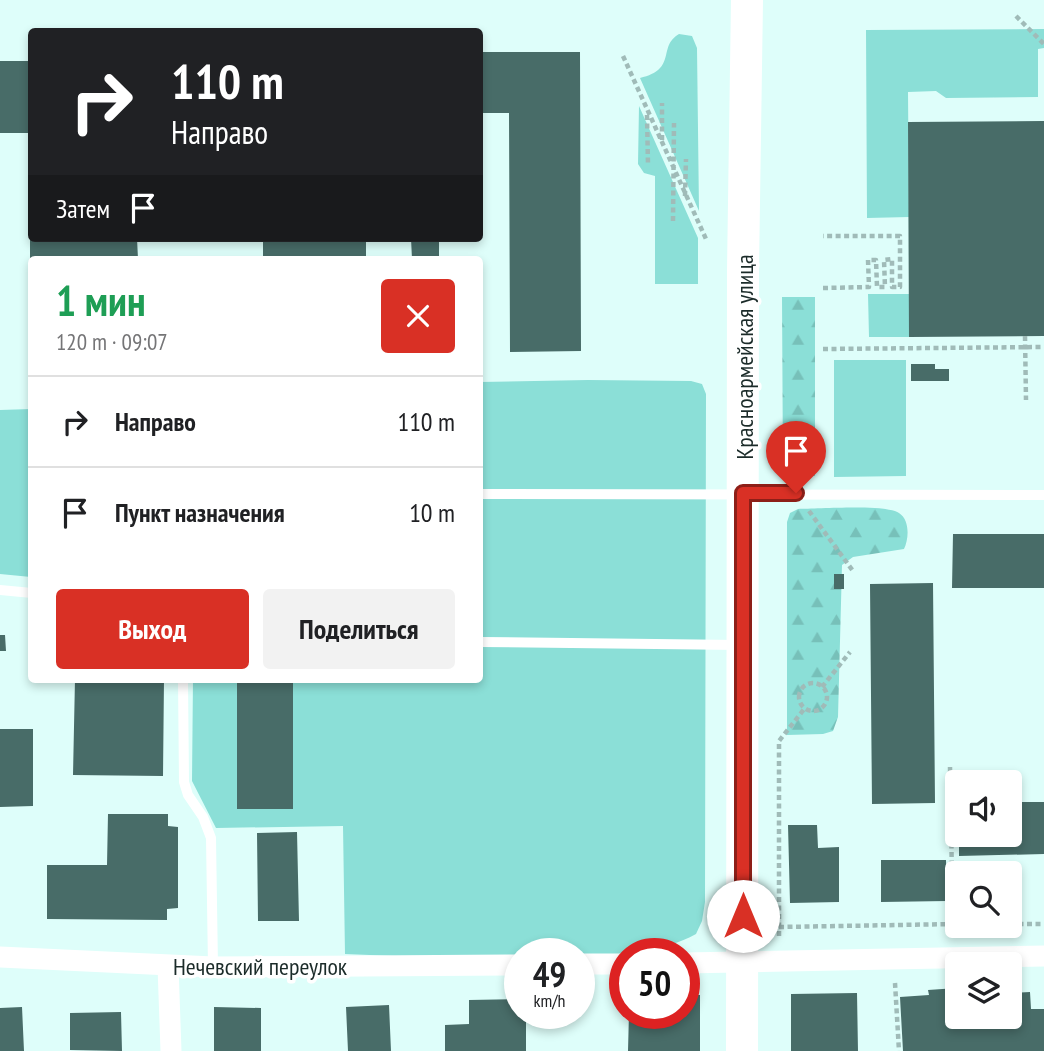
<!DOCTYPE html>
<html lang="ru">
<meta charset="utf-8">
<style>
:root{--surface:#fff;--page:#f2f2f2;--text:#202124;--muted:#757577;--line:#e0e0e0;--accent:#d93025}
body{margin:0;font-family:"PT Sans Narrow",sans-serif;background:var(--page);color:var(--text);height:100vh;display:flex;flex-direction:column;font-size:26px;white-space:nowrap}
*{box-sizing:border-box;margin:0}
p{font-size:23px;color:var(--muted)}
.icon{flex:none;width:38px;height:38px;fill:none;stroke:currentColor;stroke-width:2;stroke-linecap:round;stroke-linejoin:round}
.map{position:relative;flex:1;overflow:hidden}
.details{position:absolute;left:28px;top:256px;width:455px;height:427px;display:flex;flex-direction:column;background:var(--surface);border-radius:7px;box-shadow:0 4px 10px #0003}
.details>*{flex:none}
.guide{position:absolute;left:28px;top:28px;width:455px;height:214px;border-radius:7px;box-shadow:0 4px 10px #0003;background:#202124;color:#fff;overflow:hidden}
.fabs{position:absolute;left:945px;top:770px;display:grid;gap:14px}
.fabs a{display:grid;place-items:center;width:77px;height:77px;border-radius:7px;background:var(--surface);box-shadow:0 4px 10px #0003;font-size:35px}
.speed{position:absolute;left:504px;top:938px;display:flex;gap:14px;font-size:35px;font-weight:700;text-align:center}
.speed>*{display:grid;place-content:center;width:91px;height:91px;border-radius:50%;background:var(--surface);box-shadow:0 4px 10px #0003;line-height:1}
.speed small{font-size:18px;font-weight:400}
.speed .limit{border:10px solid #d22;background:#fff;color:#111}
.pin{position:absolute;display:grid;place-items:center;width:60px;height:60px;color:#fff;margin:-72px -30px;border-radius:50% 50% 50% 0;rotate:-45deg;box-shadow:0 0 7px #0007}
.pin .icon{rotate:45deg}
.me{position:absolute;width:77px;margin:-38px;rotate:0deg;stroke-linejoin:round;filter:drop-shadow(0 0 5px #0008)}
.turn{display:flex;align-items:center;gap:24px;height:147px;padding:0 28px;font-size:32px}
.turn .icon{width:91px;height:91px;stroke-width:2.5}
.turn b{display:block;font-size:49px;line-height:60px}
.then{display:flex;align-items:center;height:66px;padding:0 28px;background:#0003;gap:14px;font-size:26px}
.round{display:grid;place-items:center;flex:none;width:74px;height:74px;border-radius:7px;background:var(--page)}
.summary{display:flex;align-items:center;justify-content:space-between;height:119px;padding:0 28px}
h1{font-size:42px;font-weight:600;line-height:52px;color:#1e9e55}
.button{display:flex;gap:14px;margin-top:auto;padding:14px 28px}
.button a{flex:1;height:80px;border-radius:7px;background:var(--accent);color:#fff;font-size:28px;font-weight:600;line-height:80px;text-align:center}
.button a+a{background:var(--page);color:var(--text)}
ul{padding:0;list-style:none}
li{display:flex;align-items:center;gap:21px;height:91px;padding:0 28px;border-top:2px solid var(--line)}
li div{flex:1}
li b{display:block;font-size:26px}
li em{font-style:normal}
.map>svg:first-child{display:block}
</style>
<div class="map">
<svg width="1044" height="1051" viewBox="0 0 1044 1051">
<defs>
<pattern id="forest-firs" width="22" height="20" patternUnits="userSpaceOnUse" patternTransform="scale(1.75)"><rect width="22" height="20" fill="#8bdfd7"/><path d="M5 1l3.5 6h-7zM16 11l3.5 6h-7z" fill="#77c0b9"/></pattern>
</defs>
<rect width="100%" height="100%" fill="#defefa"/>
<path fill="#8bdfd7" d="M 1044,29 L 1044,48 L 1038,49 L 1038,97 L 946,98 L 936,91 L 908,92 L 909,217 L 867,218 L 866,30 Z
M 679,34 L 692,36 L 697,48 L 699,211 L 640,78 C 678,69 657,47 679,34 Z
M 639,106 L 698,238 L 698,284 L 655,284 L 655,176 L 644,173 L 638,164 Z
M 868,294 L 909,294 L 909,337 L 869,337 Z
M 834,360 L 906,360 L 906,476 L 834,477 Z
M 588,380 L 691,381 L 702,384 L 706,394 L 705,902 L 702,921 L 696,934 C 645,962 576,954 520,954 L 520,956 L 420,957 L 345,954 L 343,826 L 216,828 L 192,781 L 193,679 L 480,679 L 480,382 Z
M 31,409 L 31,577 L 0,574 L 0,410 Z"/>
<path fill="url(#forest-firs)" d="M 782,297 L 815,297 L 815,476 L 783,476 Z
M 798,509 C 817,509 887,504 899,513 C 910,520 909,539 904,549 L 853,557 L 842,565 L 838,717 L 833,731 L 823,734 L 787,735 L 787,522 L 790,513 Z"/>
<path fill="#486c68" d="M 480,52 L 580,52 L 581,351 L 510,352 L 509,113 L 480,113 Z
M 0,61 L 32,61 L 32,133 L 0,133 Z
M 1044,121 L 1044,336 L 909,337 L 908,122 Z
M 30,238 L 137,238 L 138,259 L 30,259 Z
M 263,238 L 366,238 L 366,259 L 263,259 Z
M 411,238 L 439,238 L 439,259 L 412,259 Z
M 911,364 L 935,364 L 935,369 L 949,369 L 949,381 L 911,381 Z
M 953,534 L 1044,534 L 1044,588 L 952,588 Z
M 834,574 L 844,574 L 844,589 L 834,589 Z
M 933,583 L 935,803 L 872,804 L 870,584 Z
M 0,635 L 5,635 L 6,651 L 0,651 Z
M 75,679 L 164,679 L 163,776 L 73,775 Z
M 237,679 L 293,679 L 293,809 L 237,809 Z
M 0,729 L 33,729 L 33,806 L 0,807 Z
M 1010,802 L 1044,802 L 1044,854 L 959,856 L 959,835 L 1010,835 Z
M 108,814 L 168,814 L 168,826 L 178,827 L 178,908 L 167,909 L 167,920 L 47,919 L 47,865 L 107,865 Z
M 788,825 L 817,825 L 818,848 L 839,847 L 839,902 L 790,903 Z
M 297,832 L 299,921 L 258,921 L 257,833 Z
M 881,860 L 946,860 L 947,901 L 881,902 Z
M 957,988 L 957,1017 L 1010,1017 L 1010,993 L 1030,992 L 1031,1009 L 1044,1009 L 1044,1051 L 903,1051 L 900,997 L 929,995 L 928,990 Z
M 857,993 L 858,1051 L 791,1051 L 791,994 Z
M 684,995 L 700,995 L 700,1051 L 628,1051 L 629,1013 L 684,1013 Z
M 520,999 L 520,1013 L 526,1013 L 526,1051 L 445,1051 L 445,1025 L 469,1024 L 469,1000 Z
M 389,1005 L 391,1051 L 348,1051 L 346,1007 Z
M 22,1007 L 24,1051 L 0,1051 L 0,1008 Z
M 214,1007 L 261,1008 L 261,1051 L 214,1051 Z
M 121,1012 L 122,1051 L 70,1050 L 70,1013 Z"/>
<g fill="none" stroke-linecap="round" stroke-linejoin="round">
<path stroke="#a0bbb8" stroke-width="4.5" stroke-dasharray="5 3.5" stroke-linecap="butt" d="M 1016,16 L 1044,44
M 623,56 L 706,239
M 647,115 L 648,165
M 662,140 L 662,103
M 685,196 L 686,159
M 673,221 L 674,123
M 823,288 L 869,287 L 868,260 L 876,260 L 877,287 L 885,287 L 884,260 L 892,259 L 892,287 L 900,287 L 900,236 L 823,236
M 1025,336 L 1026,400
M 823,349 L 1044,347
M 809,511 L 853,571
M799 697a14 14 0 1 1 28 0a14 14 0 1 1-28 0Z
M 822,687 L 850,652
M 950,767 L 953,934
M 1010,924 L 1044,924
M 779,927 L 957,924
M 779,936 L 779,741 L 805,708
M 895,983 L 899,1051"/>
<path stroke="#fff" stroke-width="10" d="M 480,494 L 1044,495
M 0,590 L 32,593
M 480,642 L 740,645
M 183,679 L 184,782 L 188,795 L 203,817 L 211,838 L 213,967"/>
<path stroke="#fff" stroke-width="21" d="M 0,957 L 213,967 L 520,965
M 684,963 L 1044,956
M 579,964 L 625,964
M 168,966 L 171,1051"/>
<path stroke="#fff" stroke-width="32" d="M 742,1051 L 743,270 L 747,0"/>
</g>
<g fill="none" stroke-linecap="round" stroke-linejoin="round">
<defs>
<path id="route" d="M 743,916 L 743,493 L 796,493"/>
</defs>
<use href="#route" stroke="#8d1f18" stroke-width="18"/>
<use href="#route" stroke="#d93025" stroke-width="12"/>
</g>
<g text-anchor="middle" dominant-baseline="central" stroke-width="7" stroke-linejoin="round" paint-order="stroke">
<g font-size="24" fill="#1b2b29" stroke="#fff">
<text transform="translate(744 357) rotate(-90)">Красноармейская улица</text>
<text x="260" y="966">Нечевский переулок</text>
</g>
</g>
</svg>
<div class="fabs">
<a><svg class="icon" aria-label="sound" viewBox="0 0 24 24"><path d="M4 9h4l5-4v14l-5-4H4zM17 9q2 3 0 6"/></svg></a>
<a><svg class="icon" aria-label="search" viewBox="0 0 24 24"><circle cx="10" cy="10" r="6"/><path d="M15 15l6 6"/></svg></a>
<a><svg class="icon" aria-label="layers" viewBox="0 0 24 24"><path d="M12 4l9 5-9 5-9-5zM3 14l9 5 9-5"/></svg></a>
</div>
<div class="speed"><div>49<small>km/h</small></div><div class="limit">50</div></div>
<div class="pin" style="left:796px;top:493px;background:#d93025"><svg class="icon" aria-label="arrive" viewBox="0 0 24 24"><path d="M6 21V4h12l-3 4 3 4H6"/></svg></div>
<svg class="me" style="left:743px;top:916px" viewBox="-20 -20 40 40"><circle r="19" fill="#fff"/><path d="M0-13L10 11 0 6-10 11z" fill="#d93025"/></svg>
<div class="guide">
<div class="turn"><svg class="icon" aria-label="right" viewBox="0 0 24 24"><path d="M7 20v-9h11M14 6l5 5-5 5"/></svg><div><b>110 m</b>Направо</div></div>
<div class="then">Затем<svg class="icon" aria-label="arrive" viewBox="0 0 24 24"><path d="M6 21V4h12l-3 4 3 4H6"/></svg></div>
</div>
<section class="details">
<div class="summary"><div><h1>1 мин</h1><p>120 m · 09:07</p></div><a class="round" style="background:#d93025;color:#fff"><svg class="icon" aria-label="close" viewBox="0 0 24 24"><path d="M6 6l12 12M18 6L6 18"/></svg></a></div>
<ul>
<li><svg class="icon" aria-label="right" viewBox="0 0 24 24"><path d="M7 20v-9h11M14 6l5 5-5 5"/></svg><div><b>Направо</b></div><em>110 m</em></li>
<li><svg class="icon" aria-label="arrive" viewBox="0 0 24 24"><path d="M6 21V4h12l-3 4 3 4H6"/></svg><div><b>Пункт назначения</b></div><em>10 m</em></li>
</ul>
<div class="button"><a>Выход</a><a>Поделиться</a></div>
</section>
</div>
